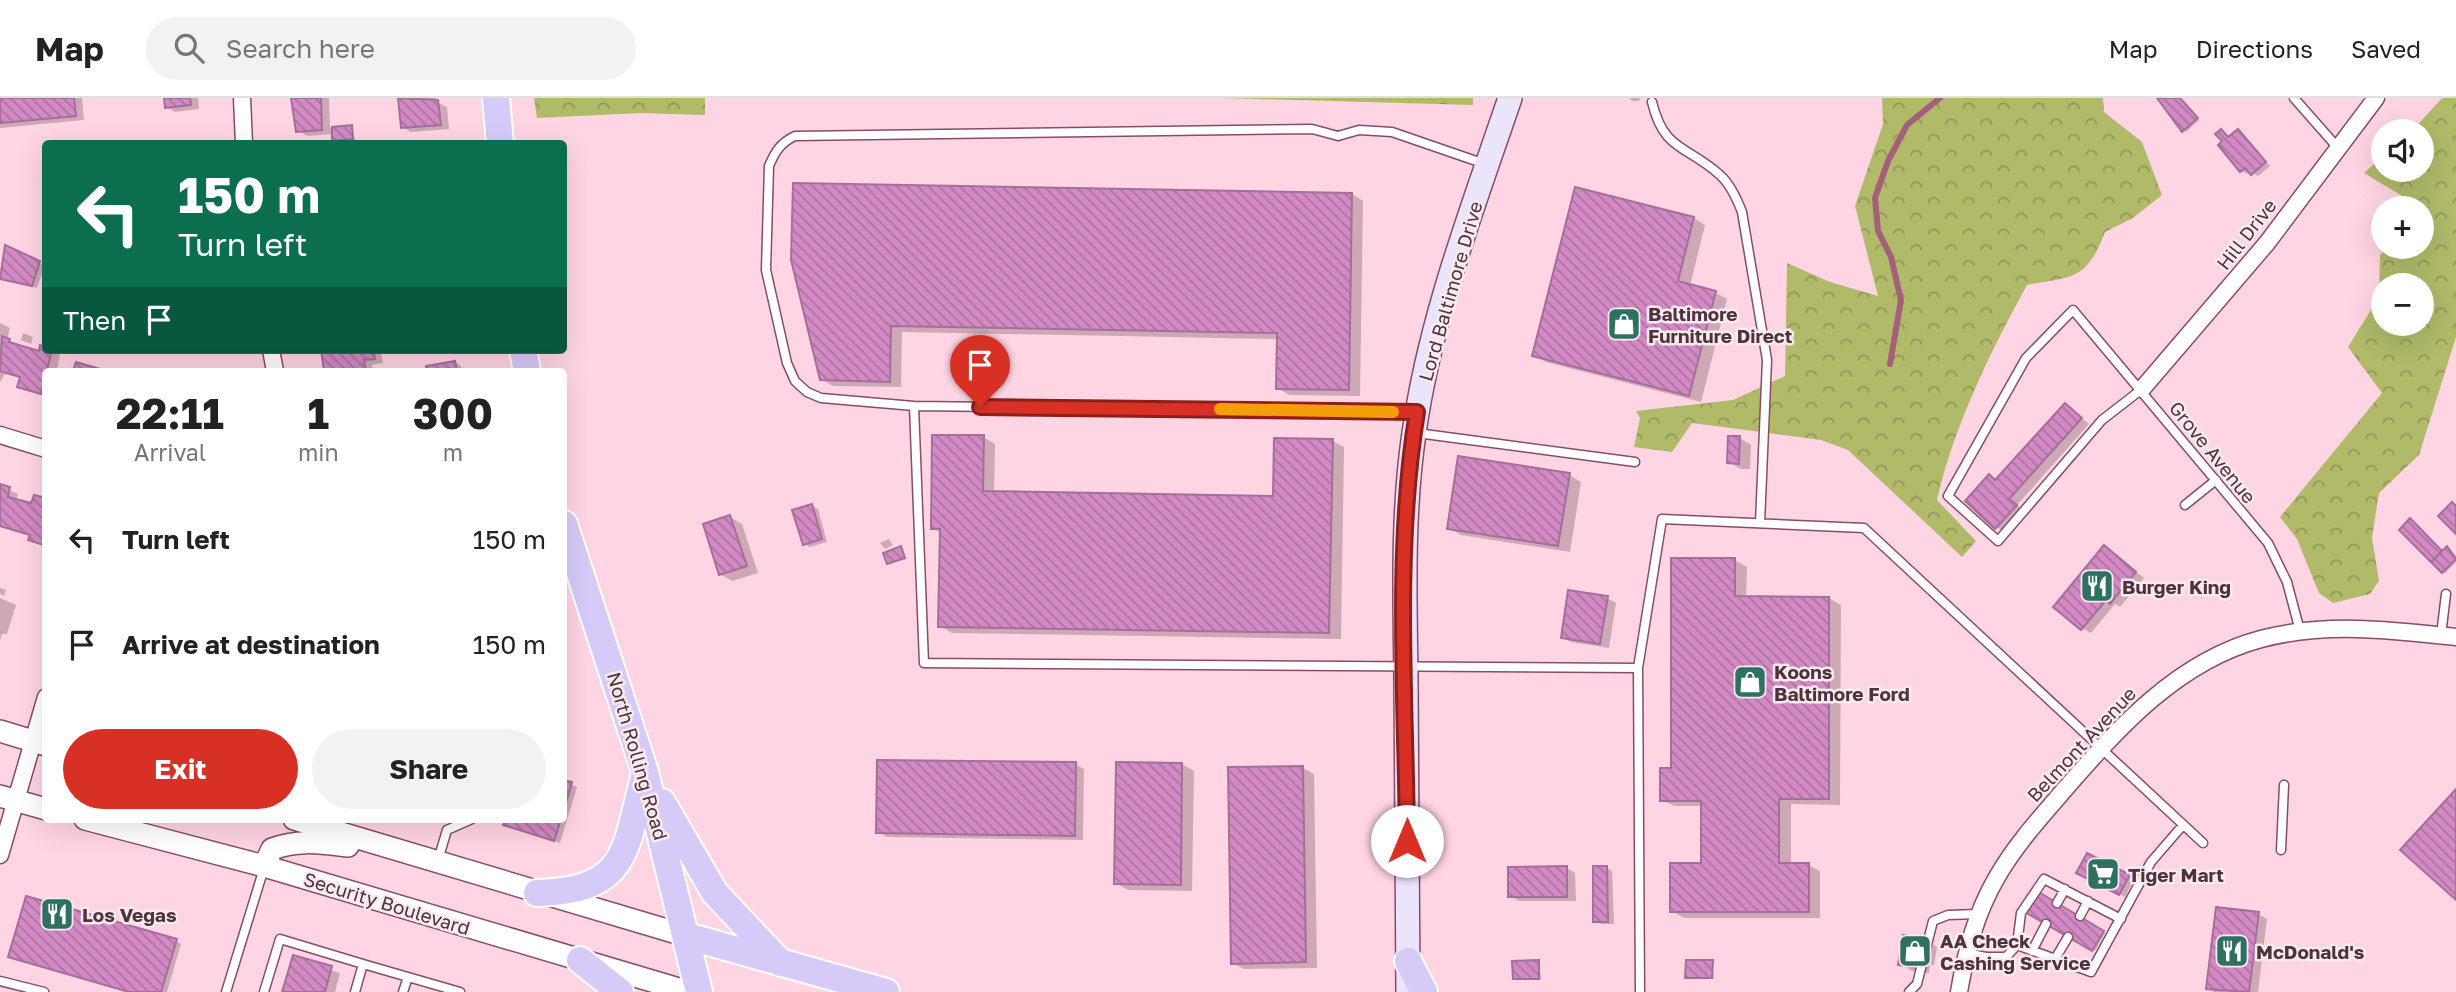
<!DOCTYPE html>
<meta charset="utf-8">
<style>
:root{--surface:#fff;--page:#f2f2f2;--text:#222;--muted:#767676;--line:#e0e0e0;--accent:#d93025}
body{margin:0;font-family:"Golos Text",sans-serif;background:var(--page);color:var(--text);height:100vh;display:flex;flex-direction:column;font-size:26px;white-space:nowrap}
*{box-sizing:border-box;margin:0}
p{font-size:23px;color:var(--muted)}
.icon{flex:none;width:38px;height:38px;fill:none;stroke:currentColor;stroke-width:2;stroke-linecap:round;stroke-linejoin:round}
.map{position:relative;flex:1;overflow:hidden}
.panel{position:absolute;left:42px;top:270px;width:525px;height:455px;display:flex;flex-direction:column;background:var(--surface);border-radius:7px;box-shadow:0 7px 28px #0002}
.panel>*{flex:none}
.hud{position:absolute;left:42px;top:42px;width:525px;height:214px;border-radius:7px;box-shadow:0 7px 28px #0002;background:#0b6e4f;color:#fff;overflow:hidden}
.fabs{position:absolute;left:2371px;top:21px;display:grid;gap:14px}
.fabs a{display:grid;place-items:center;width:63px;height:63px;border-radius:50%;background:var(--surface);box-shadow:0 7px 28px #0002;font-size:35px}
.pin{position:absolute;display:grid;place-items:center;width:60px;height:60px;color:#fff;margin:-72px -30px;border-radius:50% 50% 50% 0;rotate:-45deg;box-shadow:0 0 7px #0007}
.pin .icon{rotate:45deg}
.me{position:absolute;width:77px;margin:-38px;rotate:0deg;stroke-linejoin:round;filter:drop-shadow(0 0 5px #0008)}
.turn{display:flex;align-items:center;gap:24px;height:147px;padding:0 21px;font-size:32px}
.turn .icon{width:91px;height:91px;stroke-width:2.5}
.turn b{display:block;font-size:49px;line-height:60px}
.then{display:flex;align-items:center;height:66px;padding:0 21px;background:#0003;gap:14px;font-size:26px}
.eta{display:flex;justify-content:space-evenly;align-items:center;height:119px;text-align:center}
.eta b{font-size:42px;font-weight:700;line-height:49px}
.primary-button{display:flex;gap:14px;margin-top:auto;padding:14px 21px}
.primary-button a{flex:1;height:80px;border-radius:42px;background:var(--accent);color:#fff;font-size:28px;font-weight:700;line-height:80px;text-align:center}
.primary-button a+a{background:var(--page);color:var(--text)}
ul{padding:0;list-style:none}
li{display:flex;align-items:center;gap:21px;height:105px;padding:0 21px}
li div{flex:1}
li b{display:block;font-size:26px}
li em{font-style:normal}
header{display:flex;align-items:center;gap:42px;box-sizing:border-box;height:98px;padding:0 35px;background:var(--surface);border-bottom:2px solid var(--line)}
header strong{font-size:33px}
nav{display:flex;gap:38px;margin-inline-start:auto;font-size:24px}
.search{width:490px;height:63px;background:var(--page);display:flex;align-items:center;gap:18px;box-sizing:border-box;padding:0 24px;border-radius:38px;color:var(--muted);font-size:26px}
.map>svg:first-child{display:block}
</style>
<header>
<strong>Map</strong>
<div class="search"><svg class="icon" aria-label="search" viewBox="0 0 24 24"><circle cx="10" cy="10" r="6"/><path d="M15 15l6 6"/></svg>Search here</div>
<nav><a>Map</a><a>Directions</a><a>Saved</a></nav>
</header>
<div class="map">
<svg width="2456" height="894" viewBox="0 0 2456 894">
<defs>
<pattern id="forest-crowns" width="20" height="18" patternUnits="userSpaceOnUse" patternTransform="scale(1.75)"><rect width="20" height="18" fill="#b0ba69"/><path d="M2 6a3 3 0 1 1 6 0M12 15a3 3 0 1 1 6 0" fill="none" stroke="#919858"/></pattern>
<pattern id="building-back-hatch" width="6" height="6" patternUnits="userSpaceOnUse" patternTransform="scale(1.75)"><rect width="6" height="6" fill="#d38ac4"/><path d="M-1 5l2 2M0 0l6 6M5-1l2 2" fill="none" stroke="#ad71a0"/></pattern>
</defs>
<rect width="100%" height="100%" fill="#ffd4e3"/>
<path fill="url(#forest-crowns)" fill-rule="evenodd" d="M 534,0 L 705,0 L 705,17 L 641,15 L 537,20 Z
M 1221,0 L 1473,0 L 1473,7 Z
M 1882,0 L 2103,0 L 2104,14 L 2142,44 L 2162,97 L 2133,120 L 2105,134 C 2086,183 2074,178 2027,187 C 1990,254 1954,328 1937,402 L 1976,443 L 1962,459 L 1848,352 L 1821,342 L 1692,325 L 1672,354 L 1634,349 L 1640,320 L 1636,313 L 1733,302 L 1785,278 L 1787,165 L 1830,184 L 1878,198 L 1855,108 L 1883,26 Z
M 2442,0 L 2456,0 L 2456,239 L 2419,357 L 2379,395 L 2372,440 L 2379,483 L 2370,496 L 2333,505 L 2319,495 L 2297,441 L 2280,419 L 2382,295 L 2348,249 L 2379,199 L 2380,157 L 2387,149 L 2422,149 L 2422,110 L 2364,75 L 2383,58 L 2384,72 L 2422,72 L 2422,33 L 2412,33 ZM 2384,187 L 2422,187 L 2422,226 L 2384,226 Z"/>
<path fill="#0003" d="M 0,0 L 82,0 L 84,22 L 0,30 Z
M 165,0 L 198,0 L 199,11 L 175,14 L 166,9 Z
M 294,0 L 329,0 L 330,30 L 352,29 L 355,42 L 336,43 L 334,36 L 307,38 L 298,32 Z
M 399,0 L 436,0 L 436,4 L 447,9 L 449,31 L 411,34 L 402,29 Z
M 1630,0 L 1640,0 L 1639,3 L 1632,3 Z
M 2160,0 L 2179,0 L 2199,22 L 2186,34 Z
M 2221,33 L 2230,40 L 2238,33 L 2243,36 L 2270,68 L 2258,78 L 2250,73 L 2247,76 L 2241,73 Z
M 1352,96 L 1363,103 L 1360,298 L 1289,297 L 1278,290 L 1278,241 L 902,234 L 901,289 L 833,288 L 821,281 L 793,162 Z
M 1694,120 L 1705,127 L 1690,188 L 1716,195 L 1727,201 L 1701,304 L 1546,264 L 1534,257 Z
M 6,150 L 45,167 L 37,190 L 0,180 Z
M 0,225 L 10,230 L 7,242 L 40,255 L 51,252 L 60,257 L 57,273 L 46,273 L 46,298 L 19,288 L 21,280 L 5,276 L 0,284 Z
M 23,235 L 33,239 L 31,246 L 21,242 Z
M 69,252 L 82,252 L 80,256 Z
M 323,252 L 377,252 L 381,255 L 383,265 L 372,267 L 373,273 L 326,273 Z
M 455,264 L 461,268 L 462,273 L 429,273 Z
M 2065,307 L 2089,326 L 2017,407 L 2024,413 L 2005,434 L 1997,429 L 1996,383 Z
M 983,339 L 995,346 L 994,395 L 1275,400 L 1332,343 L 1344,349 L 1341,541 L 952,535 L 940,528 L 942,435 L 932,430 Z
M 1740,340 L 1751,347 L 1750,371 L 1741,371 L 1729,364 Z
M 1569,377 L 1581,384 L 1570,454 L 1461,437 L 1449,430 Z
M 0,388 L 18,396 L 16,403 L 32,408 L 46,402 L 46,449 L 30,442 L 31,438 L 0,429 Z
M 812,408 L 818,411 L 827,444 L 810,449 L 804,446 Z
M 730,419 L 742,426 L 758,475 L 732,483 L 720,476 Z
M 2410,423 L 2444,454 L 2447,450 L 2456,458 L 2456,464 L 2445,475 L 2401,432 Z
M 889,441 L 893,447 L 885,451 L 880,445 Z
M 2104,449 L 2144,480 L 2120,509 L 2115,506 L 2091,535 L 2082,530 Z
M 900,450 L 906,461 L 888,465 Z
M 1735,462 L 1747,469 L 1746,500 L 1829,500 L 1841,507 L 1840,707 L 1791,706 L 1791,767 L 1808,767 L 1820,773 L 1820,820 L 1684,820 L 1672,813 L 1702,767 L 1703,708 L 1674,708 L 1662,702 Z
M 0,490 L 6,492 L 4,498 L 0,496 Z
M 0,500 L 16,507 L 7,536 L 2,536 L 0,543 Z
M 1607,500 L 1616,505 L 1609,550 L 1571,544 L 1562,539 Z
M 1075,666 L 1084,671 L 1083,742 L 887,739 L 878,734 Z
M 1182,666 L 1194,673 L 1192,793 L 1128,792 L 1116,785 Z
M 1303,670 L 1314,676 L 1317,870 L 1244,871 L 1232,865 Z
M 564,684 L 577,689 L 560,745 L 505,727 L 507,721 L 564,721 Z
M 2087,757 L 2134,781 L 2125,799 L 2078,774 Z
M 1567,770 L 1575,775 L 1576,803 L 1519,803 L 1510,798 Z
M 1607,770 L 1612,773 L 1614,826 L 1601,826 L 1595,823 Z
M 2038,795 L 2105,835 L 2095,853 L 2027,813 Z
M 2258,816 L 2267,821 L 2258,894 L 2214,894 L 2208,890 Z
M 1925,842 L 1937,849 L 1934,867 L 1930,866 L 1929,875 L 1912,873 L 1900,866 Z
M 176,843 L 181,846 L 167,894 L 128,894 L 10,858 Z
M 294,859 L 340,875 L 335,894 L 284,894 Z
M 1539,864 L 1541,881 L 1514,880 Z
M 1712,864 L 1714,880 L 1689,880 Z"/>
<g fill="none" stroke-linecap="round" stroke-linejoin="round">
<path stroke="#a4607b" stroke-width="6" d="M 1890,266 L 1901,202 L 1891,159 L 1878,133 L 1875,100 L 1888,63 L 1907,27 L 1940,0"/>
</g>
<path fill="url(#building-back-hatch)" stroke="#a46f98" stroke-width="2" d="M 0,0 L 74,0 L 76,18 L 0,25 Z
M 164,0 L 190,0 L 191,7 L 165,10 Z
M 291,0 L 321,0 L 322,32 L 296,34 Z
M 398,0 L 438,2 L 441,27 L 401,30 Z
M 2157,0 L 2180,0 L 2198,20 L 2182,34 Z
M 352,27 L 353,41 L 332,43 L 332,29 Z
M 2221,31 L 2228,39 L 2238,31 L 2266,64 L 2251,77 L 2245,70 L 2240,74 L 2218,47 L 2222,43 L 2215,36 Z
M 793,85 L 1352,95 L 1349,292 L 1276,291 L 1277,235 L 891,228 L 890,284 L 820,282 L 791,162 Z
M 1575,89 L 1694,119 L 1678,183 L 1716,193 L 1689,298 L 1532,258 Z
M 5,147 L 40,163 L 32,188 L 0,181 Z
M 2,238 L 10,241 L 9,244 L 39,253 L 40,247 L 46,249 L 46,252 L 52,252 L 41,296 L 17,289 L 20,279 L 0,273 Z
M 321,252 L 373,252 L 375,261 L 364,262 L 366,273 L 324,273 Z
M 455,263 L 457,273 L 427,273 L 426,268 Z
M 76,264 L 107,273 L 73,273 Z
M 2065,305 L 2082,320 L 2009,401 L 2017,407 L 1995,431 L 1965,403 L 1989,376 L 1995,382 Z
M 932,337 L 984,337 L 983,393 L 1273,398 L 1274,340 L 1333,341 L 1329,535 L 938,529 L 940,431 L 931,431 Z
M 1728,338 L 1740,338 L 1739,366 L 1727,365 Z
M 1458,358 L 1570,375 L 1558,448 L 1447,431 Z
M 0,386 L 10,389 L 8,399 L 31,405 L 34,397 L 46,400 L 43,447 L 28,442 L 30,437 L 0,428 Z
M 2452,404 L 2456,408 L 2456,436 L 2438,418 Z
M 812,406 L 822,441 L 803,447 L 792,412 Z
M 730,417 L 747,468 L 719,477 L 703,426 Z
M 2410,420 L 2442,453 L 2431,464 L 2399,432 Z
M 2104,447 L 2136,474 L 2110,506 L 2106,502 L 2081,532 L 2053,509 Z
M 901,448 L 905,460 L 887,466 L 883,455 Z
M 2447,448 L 2456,461 L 2442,475 L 2431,464 Z
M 1671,460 L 1735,460 L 1735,498 L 1829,499 L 1829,701 L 1779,701 L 1779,765 L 1809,765 L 1809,814 L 1670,814 L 1670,765 L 1701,765 L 1701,703 L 1660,703 L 1660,670 L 1671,670 Z
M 1568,492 L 1608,498 L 1600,546 L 1561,540 Z
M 877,662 L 1076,664 L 1075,738 L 876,735 Z
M 1116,664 L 1182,665 L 1181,787 L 1114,786 Z
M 1303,668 L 1306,864 L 1231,866 L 1228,669 Z
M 564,682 L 572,684 L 564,712 Z
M 2456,691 L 2456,802 L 2400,752 Z
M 505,721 L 561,721 L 554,743 L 503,727 Z
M 2087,755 L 2130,777 L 2119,797 L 2076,775 Z
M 1567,768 L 1567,799 L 1508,799 L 1508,769 Z
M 1593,768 L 1607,768 L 1608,824 L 1593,824 Z
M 2037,793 L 2104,833 L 2092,853 L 2025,814 Z
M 26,798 L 177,841 L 161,894 L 129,894 L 8,859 Z
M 2216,809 L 2259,814 L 2249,894 L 2206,891 Z
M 1903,837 L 1926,841 L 1922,862 L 1918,861 L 1917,870 L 1898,867 Z
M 293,857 L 332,868 L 325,894 L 282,894 Z
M 1539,862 L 1539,881 L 1513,881 L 1512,863 Z
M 1686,862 L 1713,862 L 1712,880 L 1685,880 Z"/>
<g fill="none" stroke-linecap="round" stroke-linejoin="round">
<defs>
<path id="service" d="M 2294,0 L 2338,50
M 1652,4 C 1664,54 1687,47 1720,77 C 1730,86 1737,101 1742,114 L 1767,262 L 1760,425
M 2142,291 L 2102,322 L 1998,443 L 1948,398 L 2026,260 L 2073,212 L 2268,445 L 2287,484 L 2300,533
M 914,308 L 924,565 L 1638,570 L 1640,894
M 1414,314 L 914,308 L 821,300 L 807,294 L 795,283 L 787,265 L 766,172 L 769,68 C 775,54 780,45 795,38 L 1312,31 L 1338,38 L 1359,32 L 1392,34 L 1485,66
M 1417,335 L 1635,364
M 2185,407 L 2216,382
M 2441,537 L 2446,496
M 1638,570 L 1662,421 L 1864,430 L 2203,745
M 2281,752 L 2284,687
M 438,762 L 447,732 L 472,721
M 2057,805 L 2065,791
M 2080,818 L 2088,803
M 2017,847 L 2021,815 L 2044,781 L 2121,821
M 2032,853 L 2046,826
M 1966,855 L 1986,859 L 2006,859 L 2017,847 L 2091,874 L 2151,764 L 2183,727
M 2055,861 L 2068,839
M 0,883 L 44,894
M 226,894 L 264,770
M 264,894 L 280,841 L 363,866
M 355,894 L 363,866 L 460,894
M 403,894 L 408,879
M 1909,894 L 1917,886 L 1933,823 L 1948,817 L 1978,816"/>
<path id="minor" d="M 242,0 L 244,46
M 271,252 L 275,273
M 2142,291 L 2267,145 L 2376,0
M 0,337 L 46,351
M 0,757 L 46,599
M 1959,894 C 1966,853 1976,815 1997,779 C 2016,746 2041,719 2065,691 C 2119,629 2178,563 2261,541 C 2324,524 2392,532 2456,539"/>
<path id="tertiary" d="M 0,633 L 46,647
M 0,698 L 46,711
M 85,721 L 264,768 L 689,894
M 294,721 L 687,838
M 264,768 L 272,751 C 298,741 322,745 348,748"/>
<path id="secondary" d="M 1408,894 C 1407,790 1407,686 1406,582 C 1405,499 1402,417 1414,335 C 1430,220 1473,109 1510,0"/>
<path id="primary" d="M 496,0 L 500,46
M 523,252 L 527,273
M 564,426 L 645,674 L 699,894
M 662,704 L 715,795 L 781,865
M 537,795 C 630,792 624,753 645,676
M 687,838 L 886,894
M 580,862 L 620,894
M 1408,863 L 1424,894"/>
</defs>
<use href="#service" stroke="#884c64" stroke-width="11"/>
<use href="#minor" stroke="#884c64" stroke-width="19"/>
<use href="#tertiary" stroke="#884c64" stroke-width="24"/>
<use href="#secondary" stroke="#884c64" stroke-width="26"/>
<use href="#primary" stroke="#fff" stroke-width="30"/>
<use href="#service" stroke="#fff" stroke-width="8"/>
<use href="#minor" stroke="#fff" stroke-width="16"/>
<use href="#tertiary" stroke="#fff" stroke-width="21"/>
<use href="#secondary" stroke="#eae5fb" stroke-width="23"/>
<use href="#primary" stroke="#d6cbf8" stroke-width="26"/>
</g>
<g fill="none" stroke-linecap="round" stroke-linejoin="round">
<defs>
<path id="route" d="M 980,309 L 1417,314 C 1394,452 1406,603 1407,743"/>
</defs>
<use href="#route" stroke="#8d1f18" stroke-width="18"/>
<use href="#route" stroke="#d93025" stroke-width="12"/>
<path stroke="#f59e0b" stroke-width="12" d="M 1220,311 L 1393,314"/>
</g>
<defs>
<symbol id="shop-square" viewBox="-11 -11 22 22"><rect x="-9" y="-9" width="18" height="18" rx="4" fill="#2f7161" stroke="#f9eaef"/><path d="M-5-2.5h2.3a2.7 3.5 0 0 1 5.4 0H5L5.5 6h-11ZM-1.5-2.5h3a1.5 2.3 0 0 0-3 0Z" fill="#fff"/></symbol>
<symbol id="restaurant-square" viewBox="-11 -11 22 22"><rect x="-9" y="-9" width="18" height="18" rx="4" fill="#2f7161" stroke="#f9eaef"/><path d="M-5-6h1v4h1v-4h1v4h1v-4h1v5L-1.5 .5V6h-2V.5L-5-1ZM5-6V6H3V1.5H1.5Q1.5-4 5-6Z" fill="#fff"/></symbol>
<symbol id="supermarket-square" viewBox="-11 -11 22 22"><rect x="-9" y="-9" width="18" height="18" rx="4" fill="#2f7161" stroke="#f9eaef"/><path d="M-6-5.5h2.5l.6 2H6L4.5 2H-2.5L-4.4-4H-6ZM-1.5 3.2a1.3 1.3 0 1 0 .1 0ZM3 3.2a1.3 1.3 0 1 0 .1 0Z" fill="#fff"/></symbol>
</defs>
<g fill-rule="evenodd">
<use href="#shop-square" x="1605" y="207" width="38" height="38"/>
<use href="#restaurant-square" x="2078" y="469" width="38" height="38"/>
<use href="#shop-square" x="1731" y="565" width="38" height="38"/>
<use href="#supermarket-square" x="2084" y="757" width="38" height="38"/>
<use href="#restaurant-square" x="38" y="797" width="38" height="38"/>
<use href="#shop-square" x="1896" y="834" width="38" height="38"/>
<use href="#restaurant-square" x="2213" y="834" width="38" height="38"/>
</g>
<g text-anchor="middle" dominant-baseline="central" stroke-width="5" stroke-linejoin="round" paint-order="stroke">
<g font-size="19" fill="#4e323c" stroke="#f9eaef">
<text transform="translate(2246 136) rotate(-52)">Hill Drive</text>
<text transform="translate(1450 193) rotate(-74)">Lord Baltimore Drive</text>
<text transform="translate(2213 354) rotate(51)">Grove Avenue</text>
<text transform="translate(2081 646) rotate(-47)">Belmont Avenue</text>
<text transform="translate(638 658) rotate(74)">North Rolling Road</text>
<text transform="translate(387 805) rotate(17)">Security Boulevard</text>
</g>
<g font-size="19" font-weight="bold" fill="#4e323c" stroke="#f9eaef" text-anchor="start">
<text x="1648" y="215">Baltimore<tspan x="1648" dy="22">Furniture Direct</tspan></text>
<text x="2122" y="488">Burger King</text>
<text x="1774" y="573">Koons<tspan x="1774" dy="22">Baltimore Ford</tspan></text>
<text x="2128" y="776">Tiger Mart</text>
<text x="82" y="816">Los Vegas</text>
<text x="1940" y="842">AA Check<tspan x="1940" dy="22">Cashing Service</tspan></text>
<text x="2256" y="853">McDonald's</text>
</g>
</g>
</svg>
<div class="fabs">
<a><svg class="icon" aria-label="sound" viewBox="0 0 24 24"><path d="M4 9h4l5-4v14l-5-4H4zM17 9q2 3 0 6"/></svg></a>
<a>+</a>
<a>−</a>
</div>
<div class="pin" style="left:980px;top:309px;background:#d93025"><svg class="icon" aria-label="arrive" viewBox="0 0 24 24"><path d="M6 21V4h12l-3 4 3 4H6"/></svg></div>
<svg class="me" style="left:1407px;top:743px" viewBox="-20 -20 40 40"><circle r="19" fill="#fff"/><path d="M0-13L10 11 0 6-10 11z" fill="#d93025"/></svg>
<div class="hud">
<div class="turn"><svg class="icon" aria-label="left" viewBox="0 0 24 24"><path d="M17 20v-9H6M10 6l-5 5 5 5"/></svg><div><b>150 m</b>Turn left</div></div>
<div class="then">Then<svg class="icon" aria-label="arrive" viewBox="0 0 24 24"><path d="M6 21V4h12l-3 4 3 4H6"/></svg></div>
</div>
<section class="panel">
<div class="eta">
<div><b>22:11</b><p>Arrival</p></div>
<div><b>1</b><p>min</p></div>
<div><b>300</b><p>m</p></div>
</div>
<ul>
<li><svg class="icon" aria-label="left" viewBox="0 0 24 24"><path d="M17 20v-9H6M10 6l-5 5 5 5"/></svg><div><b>Turn left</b></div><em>150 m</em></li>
<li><svg class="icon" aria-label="arrive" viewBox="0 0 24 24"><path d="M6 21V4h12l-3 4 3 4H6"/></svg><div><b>Arrive at destination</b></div><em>150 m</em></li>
</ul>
<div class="primary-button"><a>Exit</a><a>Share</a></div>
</section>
</div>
